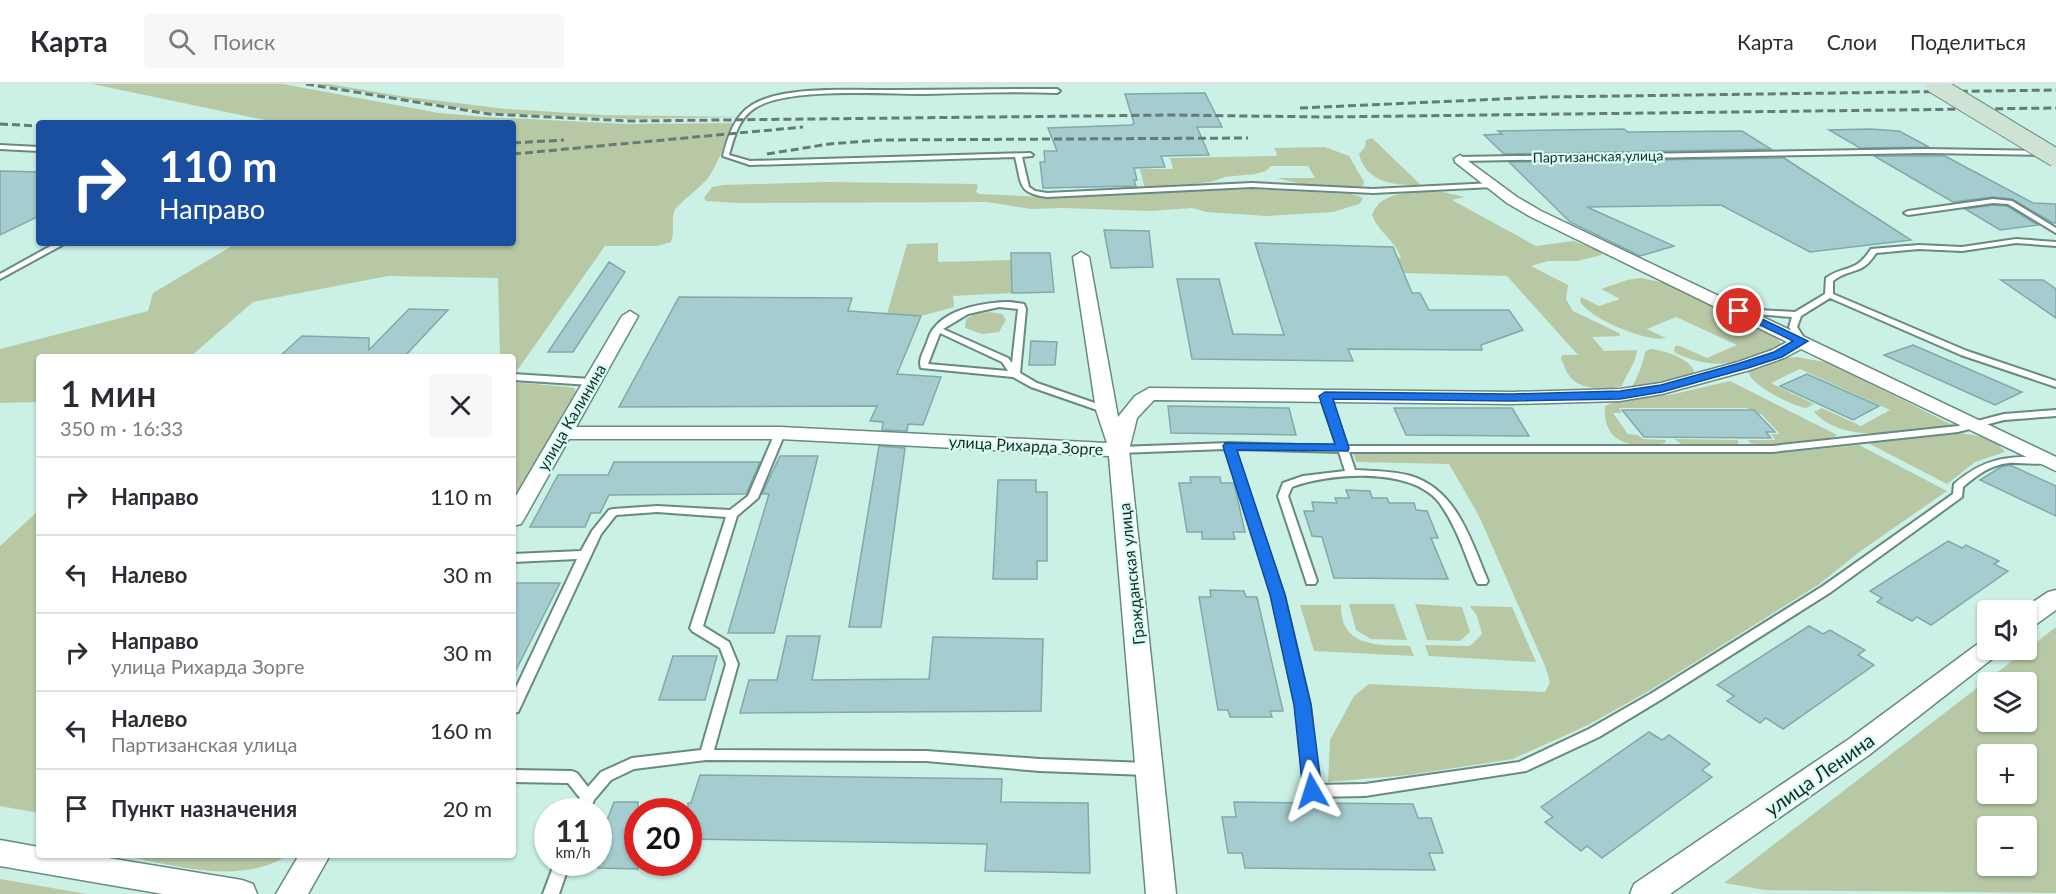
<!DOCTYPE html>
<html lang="ru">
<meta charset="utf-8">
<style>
:root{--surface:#fff;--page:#f7f7f7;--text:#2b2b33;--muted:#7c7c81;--line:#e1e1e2}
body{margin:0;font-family:Lato,sans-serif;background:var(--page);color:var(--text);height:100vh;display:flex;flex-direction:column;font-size:22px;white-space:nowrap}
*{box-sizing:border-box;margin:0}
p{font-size:20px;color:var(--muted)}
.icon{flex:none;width:33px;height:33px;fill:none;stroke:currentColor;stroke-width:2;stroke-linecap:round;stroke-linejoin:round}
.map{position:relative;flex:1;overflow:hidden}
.sheet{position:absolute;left:36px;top:270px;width:480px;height:504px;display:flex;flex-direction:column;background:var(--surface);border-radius:6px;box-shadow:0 2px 4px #0004}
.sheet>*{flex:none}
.banner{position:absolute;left:36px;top:36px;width:480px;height:126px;border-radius:6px;box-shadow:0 2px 4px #0004;background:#1a4fa0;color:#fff;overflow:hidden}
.tools{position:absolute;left:1977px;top:516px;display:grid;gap:12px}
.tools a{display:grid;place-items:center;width:60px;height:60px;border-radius:6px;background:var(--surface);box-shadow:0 2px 4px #0004;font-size:30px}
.speed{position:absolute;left:534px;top:714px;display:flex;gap:12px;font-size:30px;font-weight:700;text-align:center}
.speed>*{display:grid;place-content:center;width:78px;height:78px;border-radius:50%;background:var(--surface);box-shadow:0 2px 4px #0004;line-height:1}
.speed small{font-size:15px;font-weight:400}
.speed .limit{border:9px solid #d22;background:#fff;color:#111}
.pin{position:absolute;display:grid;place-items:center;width:51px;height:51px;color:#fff;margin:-26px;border:3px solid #fff;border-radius:50%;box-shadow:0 2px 6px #0007}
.me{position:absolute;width:66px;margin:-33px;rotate:354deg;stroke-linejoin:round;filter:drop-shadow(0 0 4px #0008)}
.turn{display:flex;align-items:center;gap:21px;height:126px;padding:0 24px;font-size:27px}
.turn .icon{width:78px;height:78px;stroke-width:2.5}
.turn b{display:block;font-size:42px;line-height:51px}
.round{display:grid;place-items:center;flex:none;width:63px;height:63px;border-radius:6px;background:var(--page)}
.headline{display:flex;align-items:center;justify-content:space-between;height:102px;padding:0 24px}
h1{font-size:36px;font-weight:600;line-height:45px}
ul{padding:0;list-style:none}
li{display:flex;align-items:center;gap:18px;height:78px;padding:0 24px;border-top:2px solid var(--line)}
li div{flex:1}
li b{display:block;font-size:22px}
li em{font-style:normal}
header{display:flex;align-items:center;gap:36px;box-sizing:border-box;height:84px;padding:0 30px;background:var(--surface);border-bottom:2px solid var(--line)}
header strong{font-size:28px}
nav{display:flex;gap:33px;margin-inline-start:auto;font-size:21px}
.search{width:420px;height:54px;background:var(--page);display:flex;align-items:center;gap:15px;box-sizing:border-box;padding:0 21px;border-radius:6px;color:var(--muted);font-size:22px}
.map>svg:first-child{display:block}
</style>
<header>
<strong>Карта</strong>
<div class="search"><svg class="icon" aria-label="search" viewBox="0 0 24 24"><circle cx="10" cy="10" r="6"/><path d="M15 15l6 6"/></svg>Поиск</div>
<nav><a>Карта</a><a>Слои</a><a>Поделиться</a></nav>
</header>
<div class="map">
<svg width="2056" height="810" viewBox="0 0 2056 810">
<rect width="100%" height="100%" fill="#cbf1e6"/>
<path fill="#b8c8a5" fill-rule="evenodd" d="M 92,0 L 283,0 L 439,29 L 486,33 L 629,40 L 735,39 C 726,56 719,78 708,94 C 701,103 677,121 675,126 C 670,137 676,145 671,158 L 657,162 L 605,162 L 516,288 L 513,287 L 513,273 L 500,273 L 498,194 L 388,192 L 253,218 L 190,273 L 39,273 L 39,318 L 0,319 L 0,265 L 148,227 L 153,209 L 237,159 L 513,159 L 513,39 L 279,39 Z
M 314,0 L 329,0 L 400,12 L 506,25 L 603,31 L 747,33 L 631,35 L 491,29 Z
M 1372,54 L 1421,101 C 1396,102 1366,99 1359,70 L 1365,63 L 1366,56 Z
M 1325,63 L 1349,72 L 1364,98 L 1363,102 C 1335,108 1304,102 1277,94 L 1315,94 L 1308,82 L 1271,82 L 1266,87 L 1255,90 L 1225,93 L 1211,98 L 1145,105 L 1140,85 L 1173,85 L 1170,74 L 1276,72 L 1277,70 L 1274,64 Z
M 827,98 L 976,100 L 978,102 L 976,108 L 979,110 L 1043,113 L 1252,105 L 1351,110 L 1359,112 L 1363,115 L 1359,120 L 1333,128 L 1266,132 L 1206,128 L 1192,124 L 1150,127 L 1063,124 L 1031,125 L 987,118 L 738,119 L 706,117 L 704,114 L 712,103 L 723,101 Z
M 1411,108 L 1443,108 L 1465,113 L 1452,116 L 1536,162 L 1573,157 L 1600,167 L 1602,171 L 1577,177 L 1548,177 L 1531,182 L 1568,201 L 1566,215 L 1573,227 L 1619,249 L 1620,252 L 1592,253 L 1604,267 L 1637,266 C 1636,280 1626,290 1622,302 C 1607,307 1581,306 1570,293 C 1566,288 1564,281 1561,275 L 1562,271 L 1578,271 L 1507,192 L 1404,189 L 1264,170 L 1401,174 C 1396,157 1378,148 1372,131 C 1379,113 1394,111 1411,108 Z
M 938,159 L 938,178 L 1011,176 L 1012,209 L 953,212 L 954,223 L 921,232 L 887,230 L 907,160 Z
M 1641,194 L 1670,200 L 1772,249 L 1781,259 L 1779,263 C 1738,280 1715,288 1674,268 L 1675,262 L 1680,262 L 1707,274 L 1737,261 L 1676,233 L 1647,245 L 1666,254 C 1647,259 1588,234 1580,217 L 1581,213 L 1599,222 L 1620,215 L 1601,205 L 1627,196 Z
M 990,228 L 1002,230 L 1006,236 L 999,248 L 982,250 L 965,244 L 966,235 L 975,230 Z
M 1650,265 C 1664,266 1693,275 1695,290 L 1631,305 C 1637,293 1643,281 1645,268 Z
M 1797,273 L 1830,279 L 1954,342 C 1912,346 1846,363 1814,328 L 1822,324 L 1861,342 L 1890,326 L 1800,285 L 1771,299 L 1814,320 L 1806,324 C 1791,321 1752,302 1748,288 L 1786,274 Z
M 1730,297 L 1837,351 C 1825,361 1766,363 1750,359 L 1748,356 L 1775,356 L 1771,350 L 1780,350 L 1761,330 L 1753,330 L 1747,324 L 1619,324 L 1622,329 L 1613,329 L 1628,350 L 1638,351 L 1643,355 L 1666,356 L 1665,359 C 1634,365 1602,361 1605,322 L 1615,318 L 1674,310 Z
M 513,298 L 568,303 L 574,304 L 576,307 L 513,415 Z
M 1940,349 C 1959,349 1993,349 2005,368 L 1975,378 L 1947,400 L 1868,359 L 1869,357 Z
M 1674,355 L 1737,356 L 1739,358 L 1734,362 L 1683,361 Z
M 1859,361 L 1947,407 L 1862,466 L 1818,501 L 1649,607 L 1586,642 L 1513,675 L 1409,691 L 1328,698 L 1330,656 L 1354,612 L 1369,600 L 1545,608 L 1550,598 L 1545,582 L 1479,432 L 1449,380 L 1356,378 L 1353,368 L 1727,370 L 1778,369 Z
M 39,426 L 39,729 L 0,722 L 0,462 Z
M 1349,520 L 1394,520 L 1407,556 L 1371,555 L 1356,546 Z
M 1415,520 L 1462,523 L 1470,548 L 1460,557 L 1427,556 Z
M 1300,521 L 1341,521 C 1340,564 1379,561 1410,562 L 1414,572 L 1314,567 Z
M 1470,522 L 1512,523 L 1536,578 L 1429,572 L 1425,561 L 1470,562 L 1482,550 L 1477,532 Z
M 2056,543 L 2056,809 L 1765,806 L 1724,799 ZM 1988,598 L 2026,598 L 2026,638 L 1988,638 ZM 1988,670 L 2026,670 L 2026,710 L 1988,710 ZM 1988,742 L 2026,742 L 2026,782 L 1988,782 Z
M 118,771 L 288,771 C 240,803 171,780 118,771 Z
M 0,795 L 87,810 L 0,810 Z"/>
<path fill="#a5ccce" stroke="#82a8aa" stroke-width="1.5" d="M 1205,9 L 1222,43 L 1197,43 L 1209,71 L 1161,72 L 1165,83 L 1134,84 L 1137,96 L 1134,96 L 1136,102 L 1043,104 L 1040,78 L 1045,78 L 1044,67 L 1057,67 L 1048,44 L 1132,41 L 1134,39 L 1125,10 Z
M 1624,45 L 1628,48 L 1742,47 L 1771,65 L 1504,70 L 1484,51 L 1502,50 L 1498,47 Z
M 1870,45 L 1899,47 L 1929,63 L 1860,64 L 1829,46 Z
M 1874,72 L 1945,72 L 2033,119 L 2056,120 L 2056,139 L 2053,139 L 2012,115 L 1993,113 L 1953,118 Z
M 1784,74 L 1911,156 L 1810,168 L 1721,121 L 1587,123 L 1674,162 L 1640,172 L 1570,138 L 1509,78 Z
M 0,87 L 39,88 L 39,132 L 0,151 Z
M 1993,121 L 2007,122 L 2038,141 L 2000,146 L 1965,125 Z
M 1104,146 L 1149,147 L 1153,183 L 1111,184 Z
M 1255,159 L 1393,163 L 1412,209 L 1420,209 L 1429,226 L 1509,226 L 1523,246 L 1481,261 L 1482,266 L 1348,265 L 1353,277 L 1192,275 L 1177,195 L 1219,195 L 1233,250 L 1284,251 Z
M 1011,169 L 1050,169 L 1054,208 L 1012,209 Z
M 609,178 L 625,188 L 573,268 L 548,268 Z
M 2001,196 L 2043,196 L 2056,205 L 2056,234 Z
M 679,213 L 852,214 L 848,227 L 921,232 L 897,290 L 941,293 L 923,341 L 908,340 L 907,347 L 882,346 L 883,338 L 870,337 L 877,322 L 619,323 Z
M 409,225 L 448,226 L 404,273 L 279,273 L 302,252 L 369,254 L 369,266 Z
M 1031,257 L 1057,258 L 1055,281 L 1029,281 Z
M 1913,261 L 2022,308 L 1995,321 L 1884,271 Z
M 1807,290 L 1879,322 L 1853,336 L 1780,302 Z
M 1168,322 L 1289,324 L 1296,351 L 1171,349 Z
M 1394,324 L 1512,324 L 1529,352 L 1406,351 Z
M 1622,326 L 1754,326 L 1775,348 L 1766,348 L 1771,354 L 1644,353 Z
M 879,362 L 905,364 L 881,543 L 849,543 Z
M 780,372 L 818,372 L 774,549 L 728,549 L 769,410 L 762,410 Z
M 614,378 L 760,378 L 746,410 L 609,411 L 600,429 L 591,429 L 585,443 L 530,443 L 558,391 L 608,391 Z
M 2010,381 L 2056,402 L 2056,432 L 1980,396 L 2001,383 Z
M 1190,393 L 1220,393 L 1221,399 L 1234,399 L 1245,448 L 1233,448 L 1235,455 L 1202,455 L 1202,448 L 1187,448 L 1179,399 L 1191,399 Z
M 998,396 L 1036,396 L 1036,408 L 1047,408 L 1047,477 L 1037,477 L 1037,495 L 993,495 Z
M 1346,406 L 1370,407 L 1372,414 L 1387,414 L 1389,419 L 1414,419 L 1416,426 L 1427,427 L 1438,454 L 1431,454 L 1448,495 L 1334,494 L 1322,453 L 1312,452 L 1304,427 L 1314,427 L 1312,418 L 1337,419 L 1335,414 L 1349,414 Z
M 1948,457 L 1962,464 L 1966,461 L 1999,477 L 1994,480 L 2008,487 L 1931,541 L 1917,533 L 1912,537 L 1877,518 L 1882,514 L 1870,507 Z
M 513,499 L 560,499 L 513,592 Z
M 1210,506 L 1244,507 L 1246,513 L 1257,513 L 1283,627 L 1270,627 L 1272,633 L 1230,633 L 1228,626 L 1218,626 L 1199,513 L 1211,513 Z
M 1809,542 L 1823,550 L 1830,546 L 1865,566 L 1858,571 L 1874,581 L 1783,645 L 1766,634 L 1760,639 L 1727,617 L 1734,612 L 1717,601 Z
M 787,552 L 820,552 L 812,596 L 929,595 L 933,553 L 1043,555 L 1041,627 L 740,629 L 749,596 L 777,596 Z
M 673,572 L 717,572 L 705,616 L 659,616 Z
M 1649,648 L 1662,656 L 1669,651 L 1710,680 L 1702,686 L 1712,693 L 1602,774 L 1587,762 L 1581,767 L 1545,738 L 1553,733 L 1541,723 Z
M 700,691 L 1002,695 L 1001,718 L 1088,719 L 1090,789 L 985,787 L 987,760 L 688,755 L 688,719 L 691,719 Z
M 614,718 L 638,718 L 638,785 L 598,784 L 598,760 Z
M 1234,718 L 1413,720 L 1418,734 L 1431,734 L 1443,769 L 1429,769 L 1435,786 L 1245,784 L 1242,769 L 1228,769 L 1222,733 L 1236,733 Z"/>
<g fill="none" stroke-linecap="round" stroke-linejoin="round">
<defs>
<path id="lane" d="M 1022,5 L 1057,5 L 1060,7 L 1057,9 C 1012,7 968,9 924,10 C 883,10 787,3 755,24 C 739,34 734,53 729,71 L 750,77 L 1030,69 L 1033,71 L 1032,72 L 1022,73 L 1029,103 L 1035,107 L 1047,109 L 1252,99 L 1373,105 L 1493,99 L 1496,101 L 1493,103 L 1373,109 L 1252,103 L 1047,113 C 1017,109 1022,100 1015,73 L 750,81 L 723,72 C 728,53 734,32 752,21 C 785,0 862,7 902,6 C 942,6 982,5 1022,5 Z
M 0,61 L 39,63 L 39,67 L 0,65 Z
M 1926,65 L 2044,67 L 2047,69 L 2044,71 L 1926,69 L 1460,77 L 1457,75 L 1460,73 Z
M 1993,115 L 2012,117 L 2056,144 L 2056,149 L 2008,120 L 1993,119 L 1908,131 L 1904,129 L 1908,127 Z
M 2016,155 L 2056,158 L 2056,162 L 2016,159 L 1962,167 L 1919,165 L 1876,169 C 1862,192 1851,183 1833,197 L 1833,210 L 1967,267 L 2056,297 L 2056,303 L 1961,271 L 1830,214 L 1801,232 L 1797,243 L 1806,257 L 1802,260 L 1799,259 L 1789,243 L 1792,233 L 1742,229 L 1738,227 L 1742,225 L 1795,228 L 1825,210 L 1826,194 C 1846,180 1855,190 1871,165 L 1919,161 L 1962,163 Z
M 56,159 L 66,159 L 0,195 L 0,190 Z
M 1010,218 L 1024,220 L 1026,225 L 1020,289 L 1037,299 L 1109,324 L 1111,326 L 1109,328 L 1103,328 L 1031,303 L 1013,293 L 921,284 C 918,276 923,269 926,261 C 928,256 930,248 934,244 C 949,224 987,218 1010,218 ZM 999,223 L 1018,225 L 1012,279 L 1008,274 L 943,245 L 968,230 ZM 940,249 L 1002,278 L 1008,287 L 928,280 Z
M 513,290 L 591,295 L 596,298 L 591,301 L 513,296 Z
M 1325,309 L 1330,312 L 1347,362 L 1772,362 L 1958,342 L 2004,330 L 2056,326 L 2056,332 L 2004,336 L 1958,348 L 1772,368 L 1349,368 L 1355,386 C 1374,387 1393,387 1411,392 C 1457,406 1471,457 1488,497 L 1486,500 L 1478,500 L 1476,497 C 1465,471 1456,440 1438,417 C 1409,383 1329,389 1292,403 L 1288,412 L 1317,497 L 1315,500 L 1307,500 L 1278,412 L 1283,399 L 1303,392 L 1345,387 L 1339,368 L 1235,365 L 1284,511 L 1310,621 L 1318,701 L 1365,700 L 1519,678 L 1589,645 L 1652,609 L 1823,502 L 1953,410 L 1954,400 C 1984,374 2007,372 2045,373 L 2050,376 C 2041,383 2021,378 2009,379 C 1990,381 1977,391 1963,403 L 1962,413 L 1831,508 L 1662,615 L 1599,653 L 1526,687 L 1365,712 L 1312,713 L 1307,711 L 1305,707 L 1296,621 L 1272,511 L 1225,365 L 1119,369 L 1114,366 L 1119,363 L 1229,359 L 1337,362 L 1320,312 Z
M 780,346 L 785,349 L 758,414 L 737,432 L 703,542 L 729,558 L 738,580 L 714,666 L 926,667 L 1040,675 L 1147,679 L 1152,681 L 1154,685 L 1152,689 L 1147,691 L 1040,687 L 926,677 L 706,676 L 634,685 L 611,696 L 594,716 L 589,728 L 575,728 L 580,714 L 568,699 L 513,698 L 513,686 L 572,687 L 577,689 L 588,703 L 601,688 L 632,674 L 701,666 L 726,580 L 720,564 L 692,547 L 690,544 L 726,433 L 657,428 L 616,431 L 601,450 L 520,624 L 518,628 L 513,629 L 513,610 L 577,475 L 513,478 L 513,470 L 581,467 L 592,447 L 609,426 L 613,425 L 657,422 L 730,426 L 748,412 L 775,349 Z
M 555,778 L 570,778 L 559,810 L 543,810 Z"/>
<path id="street" d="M 1460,71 L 1517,113 L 1541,127 L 2056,373 L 2056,387 L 1801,265 L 1784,274 L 1750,286 L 1662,310 L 1620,317 L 1512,320 L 1154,316 L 1137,334 L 1129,366 L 1176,810 L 1146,810 L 1109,372 L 780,355 L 569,355 L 524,435 L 521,440 L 513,442 L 513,417 L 622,232 L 630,227 L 638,232 L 576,343 L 780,343 L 1107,359 L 1096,326 L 1073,173 L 1081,168 L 1089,173 L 1118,333 L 1135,312 L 1149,304 L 1512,308 L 1620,305 L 1661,299 L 1738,278 L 1772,266 L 1787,258 L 1531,133 L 1507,119 L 1455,78 L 1454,75 Z
M 2056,506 L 2056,526 L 2035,541 L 2026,543 L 2026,526 L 2021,526 L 2048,508 Z
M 1988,556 L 1988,566 L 2000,566 L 1997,571 L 1869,671 L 1670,810 L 1630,810 L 1634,800 L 1849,655 L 1979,559 Z
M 0,756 L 39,763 L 39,771 L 90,771 L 242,796 L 253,800 L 257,810 L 163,810 L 0,782 Z
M 299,771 L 330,771 L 308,810 L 276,810 Z"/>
</defs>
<use href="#lane" stroke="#678a81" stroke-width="4"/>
<use href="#street" stroke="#678a81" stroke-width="3"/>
<use href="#lane" fill="#fff" fill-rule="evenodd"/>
<use href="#street" fill="#fff" fill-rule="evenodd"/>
<path stroke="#647c75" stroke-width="3" stroke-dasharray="8 4" stroke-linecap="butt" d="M 306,0 L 489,30 L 630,37 L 1172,31 L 1325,33 L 2056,24
M 1300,24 L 1545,13 L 2056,6
M 0,40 L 39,42
M 513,59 L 564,56
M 513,70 L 803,43
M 767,70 L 829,60 L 880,56 L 1248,54"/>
<defs>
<path id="secondary-bridge" d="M 1934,0 L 2056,74"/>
</defs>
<use href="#secondary-bridge" stroke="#678a81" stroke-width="20" stroke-linecap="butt"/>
<use href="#secondary-bridge" stroke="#cfe3d5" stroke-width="18"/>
</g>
<path fill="#1a73e8" stroke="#114b97" stroke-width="1.5" d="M 1739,224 L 1808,257 L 1782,273 L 1748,284 L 1662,308 L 1620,315 L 1512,317 L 1333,315 L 1349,364 L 1348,367 L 1237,366 L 1285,511 L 1311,621 L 1322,707 L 1319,712 L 1312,714 L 1306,712 L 1303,707 L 1294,621 L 1270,511 L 1223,362 L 1225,359 L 1335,360 L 1319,312 L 1325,308 L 1512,310 L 1620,307 L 1661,301 L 1740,279 L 1774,268 L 1793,257 L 1735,229 L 1733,227 Z"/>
<g text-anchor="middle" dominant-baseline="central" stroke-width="4.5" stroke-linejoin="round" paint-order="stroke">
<g font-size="14" fill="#1d2b27" stroke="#d8fef4">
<text transform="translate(1598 72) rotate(-1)">Партизанская улица</text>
</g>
<g font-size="16" fill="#1d2b27" stroke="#d8fef4">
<text transform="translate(571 333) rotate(-60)">улица Калинина</text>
<text transform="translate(1026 361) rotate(3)">улица Рихарда Зорге</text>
<text transform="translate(1131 490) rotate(-96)">Гражданская улица</text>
</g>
<g font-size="20" fill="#1d2b27" stroke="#d8fef4">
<text transform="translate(1819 690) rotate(-35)">улица Ленина</text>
</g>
</g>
</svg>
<div class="tools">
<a><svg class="icon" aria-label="sound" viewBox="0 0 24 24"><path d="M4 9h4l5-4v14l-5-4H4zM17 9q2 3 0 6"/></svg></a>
<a><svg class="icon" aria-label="layers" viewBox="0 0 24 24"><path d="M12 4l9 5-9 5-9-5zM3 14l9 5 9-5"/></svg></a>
<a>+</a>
<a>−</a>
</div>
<div class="speed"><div>11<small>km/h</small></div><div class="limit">20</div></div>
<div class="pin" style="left:1739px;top:227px;background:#d93025"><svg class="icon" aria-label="arrive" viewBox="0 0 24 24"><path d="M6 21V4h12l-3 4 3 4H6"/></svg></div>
<svg class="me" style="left:1312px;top:707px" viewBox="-20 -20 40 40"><path d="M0-17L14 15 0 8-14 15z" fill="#1a73e8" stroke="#fff" stroke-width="4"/></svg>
<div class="banner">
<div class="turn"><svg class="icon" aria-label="right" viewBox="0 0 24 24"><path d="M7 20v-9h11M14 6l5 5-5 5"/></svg><div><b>110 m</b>Направо</div></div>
</div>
<section class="sheet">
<div class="headline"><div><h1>1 мин</h1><p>350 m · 16:33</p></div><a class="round"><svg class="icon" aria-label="close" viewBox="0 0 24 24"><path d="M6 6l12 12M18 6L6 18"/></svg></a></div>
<ul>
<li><svg class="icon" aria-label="right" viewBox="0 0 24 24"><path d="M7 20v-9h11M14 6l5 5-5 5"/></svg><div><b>Направо</b></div><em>110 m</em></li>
<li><svg class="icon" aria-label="left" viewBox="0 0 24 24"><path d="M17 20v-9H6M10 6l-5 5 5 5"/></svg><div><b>Налево</b></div><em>30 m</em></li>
<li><svg class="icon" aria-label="right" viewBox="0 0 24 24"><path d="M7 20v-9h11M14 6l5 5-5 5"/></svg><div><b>Направо</b><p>улица Рихарда Зорге</p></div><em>30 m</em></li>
<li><svg class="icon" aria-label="left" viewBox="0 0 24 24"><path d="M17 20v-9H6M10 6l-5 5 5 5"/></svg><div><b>Налево</b><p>Партизанская улица</p></div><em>160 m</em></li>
<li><svg class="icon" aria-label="arrive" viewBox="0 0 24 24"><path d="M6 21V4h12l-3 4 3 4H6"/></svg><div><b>Пункт назначения</b></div><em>20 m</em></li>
</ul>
</section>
</div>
